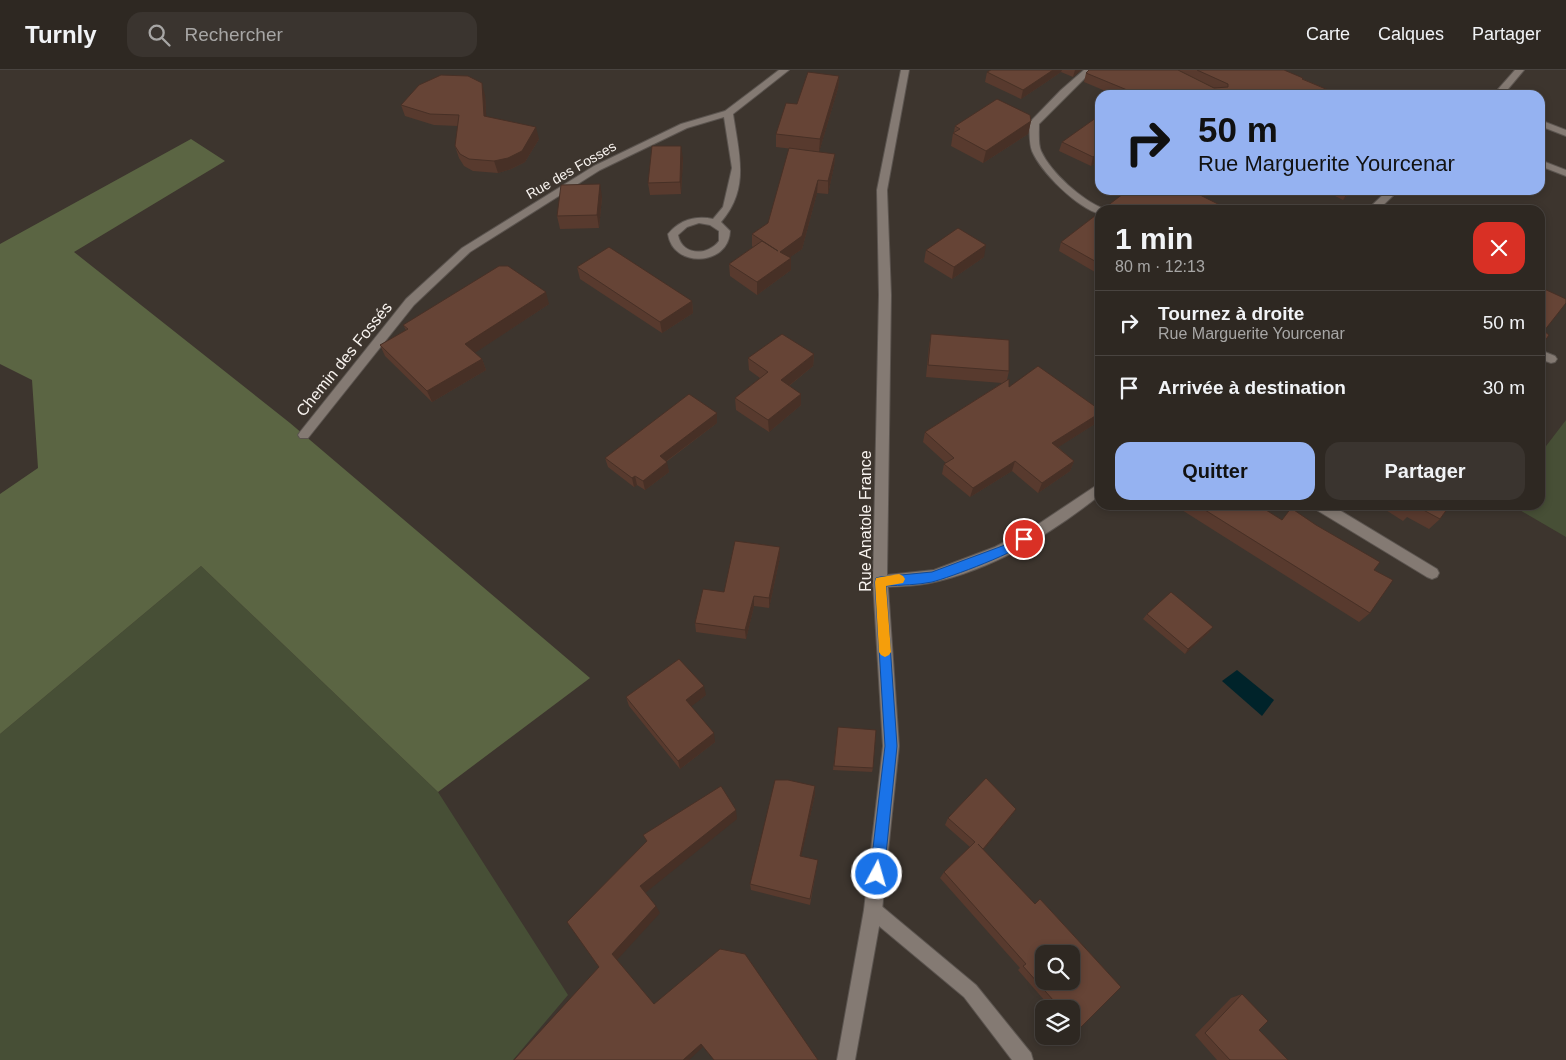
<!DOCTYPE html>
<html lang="fr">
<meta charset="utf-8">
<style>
:root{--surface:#2e2822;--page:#3a342f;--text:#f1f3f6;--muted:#a7a6a5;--line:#494440;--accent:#95b2f1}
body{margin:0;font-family:Arial,sans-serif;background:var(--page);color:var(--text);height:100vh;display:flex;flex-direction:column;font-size:19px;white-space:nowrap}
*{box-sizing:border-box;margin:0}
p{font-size:16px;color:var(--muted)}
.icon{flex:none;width:28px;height:28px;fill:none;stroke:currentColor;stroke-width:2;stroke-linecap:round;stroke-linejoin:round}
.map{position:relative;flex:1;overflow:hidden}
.panel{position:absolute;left:1095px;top:135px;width:450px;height:305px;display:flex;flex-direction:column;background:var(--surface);border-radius:15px;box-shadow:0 2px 8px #0003,0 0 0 1px var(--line)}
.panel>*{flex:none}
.top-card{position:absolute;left:1095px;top:20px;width:450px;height:105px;border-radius:15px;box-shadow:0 2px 8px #0003,0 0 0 1px var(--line);background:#95b2f1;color:#111;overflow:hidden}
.buttons{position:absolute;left:1035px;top:875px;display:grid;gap:10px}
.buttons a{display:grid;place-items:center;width:45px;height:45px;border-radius:10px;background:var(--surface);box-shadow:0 2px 8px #0003,0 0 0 1px var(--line);font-size:25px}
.pin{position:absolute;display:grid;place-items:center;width:42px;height:42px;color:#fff;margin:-21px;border:2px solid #fff;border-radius:50%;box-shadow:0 1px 5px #0007}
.me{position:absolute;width:55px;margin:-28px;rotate:6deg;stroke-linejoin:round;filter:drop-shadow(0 0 4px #0008)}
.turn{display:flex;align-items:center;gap:18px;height:105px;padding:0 20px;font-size:22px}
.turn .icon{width:65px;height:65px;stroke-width:2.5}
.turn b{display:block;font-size:35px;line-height:42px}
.round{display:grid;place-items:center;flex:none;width:52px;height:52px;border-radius:15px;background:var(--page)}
.summary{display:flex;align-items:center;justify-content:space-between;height:85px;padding:0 20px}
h1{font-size:30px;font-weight:600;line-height:38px}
.primary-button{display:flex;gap:10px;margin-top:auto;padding:10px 20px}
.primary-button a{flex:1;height:58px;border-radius:15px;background:var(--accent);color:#111;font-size:20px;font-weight:600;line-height:58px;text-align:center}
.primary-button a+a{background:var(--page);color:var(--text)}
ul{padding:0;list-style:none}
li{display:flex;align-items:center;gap:15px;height:65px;padding:0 20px;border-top:1px solid var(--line)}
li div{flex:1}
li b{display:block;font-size:19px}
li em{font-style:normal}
header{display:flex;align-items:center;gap:30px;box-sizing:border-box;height:70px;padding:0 25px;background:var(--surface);border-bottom:1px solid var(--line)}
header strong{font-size:24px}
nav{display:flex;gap:28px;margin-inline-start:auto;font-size:18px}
.search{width:350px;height:45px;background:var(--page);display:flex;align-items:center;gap:12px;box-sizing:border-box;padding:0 18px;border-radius:15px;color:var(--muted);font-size:19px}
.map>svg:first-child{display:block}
</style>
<header>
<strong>Turnly</strong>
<div class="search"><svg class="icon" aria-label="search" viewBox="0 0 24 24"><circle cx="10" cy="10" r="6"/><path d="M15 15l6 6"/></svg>Rechercher</div>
<nav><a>Carte</a><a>Calques</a><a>Partager</a></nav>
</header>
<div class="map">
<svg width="1566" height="990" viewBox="0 0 1566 990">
<rect width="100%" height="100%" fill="#3d352e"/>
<path fill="#474f36" d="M 1566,350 L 1566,467 L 1511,435 L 1540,435 L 1540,384 Z
M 201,496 L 438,722 L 568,925 L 513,990 L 0,990 L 0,664 Z"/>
<path fill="#5b6543" d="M 191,69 L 225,91 L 74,182 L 290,353 L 590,608 L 438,722 L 201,496 L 0,664 L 0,424 L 38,398 L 32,310 L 0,294 L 0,174 Z"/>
<path fill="#00232a" d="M 1237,600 L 1274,630 L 1262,646 L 1222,611 Z"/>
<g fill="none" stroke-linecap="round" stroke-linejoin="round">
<defs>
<path id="service" d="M 873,831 L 879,834 L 976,915 L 1031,983 L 1033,990 L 1012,990 L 964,927 L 867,846 L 864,840 L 867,834 Z"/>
<path id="minor" d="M 779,0 L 789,0 L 733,44 C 739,84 750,119 721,152 L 730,161 C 729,196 673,199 668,164 C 679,150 696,145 713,149 L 723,137 L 732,98 L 724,47 L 687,58 L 600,100 L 470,182 L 414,235 L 308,368 L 300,368 L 298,365 L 300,362 L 406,229 L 462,178 L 594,96 L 681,54 L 725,41 ZM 699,153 L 710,155 L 719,161 L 719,171 C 708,186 682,186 678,165 L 687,157 Z
M 901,0 L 909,0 L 887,120 L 891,225 L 887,505 L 934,500 L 995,477 L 1037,455 L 1100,413 L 1100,425 C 1051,464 992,500 930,513 C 916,516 902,516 888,517 L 899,676 L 882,840 L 855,990 L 837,990 L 864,840 L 883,676 L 873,512 L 879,225 L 877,120 Z
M 1084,0 L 1093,0 L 1039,54 C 1039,62 1038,74 1041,81 C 1051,103 1082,130 1104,139 L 1104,140 L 1100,140 L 1100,144 C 1077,138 1041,102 1032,81 C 1029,73 1030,61 1029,53 L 1061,20 Z
M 1515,0 L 1524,0 L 1503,25 L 1493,25 Z
M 1540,50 L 1566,60 L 1566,66 L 1540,56 Z
M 1540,90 L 1566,100 L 1566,106 L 1540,96 Z
M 1388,120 L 1399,120 L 1378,140 L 1367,140 Z
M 1540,280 L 1555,286 L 1557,289 L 1555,292 L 1551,293 L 1540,289 Z
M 1313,435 L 1331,435 L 1437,499 L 1439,503 L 1437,507 L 1432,509 L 1427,507 L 1315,439 Z"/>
</defs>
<use href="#service" stroke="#5b544f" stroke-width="2"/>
<use href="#minor" stroke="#5b544f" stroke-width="2"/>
<use href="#service" fill="#847a73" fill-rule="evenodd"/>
<use href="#minor" fill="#847a73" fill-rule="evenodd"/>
</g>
<path fill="#583a2e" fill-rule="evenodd" d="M 991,0 L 1081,0 L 1073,7 L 1061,2 L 1021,29 L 985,12 L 987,2 Z
M 1089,0 L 1284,0 L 1303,8 L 1303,9 L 1340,25 L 1115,25 L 1084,12 L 1086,3 Z
M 839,6 L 838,18 L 819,82 L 776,77 L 776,64 L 797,34 Z
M 485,25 L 486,46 L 539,69 L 525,92 L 511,99 L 498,103 L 473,101 L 464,96 L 459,88 L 455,76 L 458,56 L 434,55 L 405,46 L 401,35 Z
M 1031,51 L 1028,64 L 983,93 L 951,76 L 953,63 L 954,62 L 955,56 Z
M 1062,72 L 1100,90 L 1091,96 L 1059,81 Z
M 835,84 L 834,96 L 828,124 L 817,123 L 802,179 L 790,187 L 791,200 L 757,225 L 730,206 L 729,194 L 753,177 L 752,176 L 752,164 L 768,153 Z
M 683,88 L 681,124 L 650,125 L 648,113 Z
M 1323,120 L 1353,120 L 1343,130 Z
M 602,127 L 599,158 L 560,159 L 557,146 Z
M 1100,142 L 1100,205 L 1059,181 L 1061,172 Z
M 926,180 L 984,187 L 952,209 L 924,192 Z
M 577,197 L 692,231 L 693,243 L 662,263 L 580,209 Z
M 549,234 L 474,283 L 482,289 L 486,300 L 432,332 L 385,286 L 380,275 L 406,260 L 403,255 Z
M 931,264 L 1009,301 L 1007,310 L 1009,317 L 1098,352 L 1058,377 L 1074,391 L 1070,401 L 1038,423 L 1012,401 L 970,427 L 942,404 L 944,394 L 946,393 L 923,372 L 925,362 L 1002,313 L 926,307 L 929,276 Z
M 814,284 L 813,296 L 789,316 L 801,324 L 801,335 L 769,362 L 736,340 L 735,328 L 760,308 L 749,300 L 748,288 Z
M 717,353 L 666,392 L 669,402 L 645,420 L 637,415 L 634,417 L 608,397 L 605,388 Z
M 1174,435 L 1258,435 L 1282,450 L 1374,500 L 1370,543 L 1359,552 Z
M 1378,435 L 1450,435 L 1440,449 L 1429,459 L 1407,447 L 1403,451 Z
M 780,477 L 780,487 L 769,538 L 754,536 L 746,569 L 696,562 L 695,553 L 724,522 Z
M 1147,544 L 1209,562 L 1185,584 L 1143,549 Z
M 706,625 L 691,636 L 715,672 L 680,699 L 629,636 L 626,627 Z
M 838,657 L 873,698 L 872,702 L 833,700 Z
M 986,708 L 1016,739 L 1011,746 L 983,780 L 1035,834 L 1040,829 L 1121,917 L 1079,959 L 1072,962 L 1071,961 L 1071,939 L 1052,939 L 1018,900 L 1020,898 L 940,808 L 944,802 L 970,777 L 945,755 L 948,748 ZM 1044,884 L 1071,884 L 1071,911 L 1044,911 Z
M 815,716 L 815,724 L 801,786 L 818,790 L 810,835 L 751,820 L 750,814 Z
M 1242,924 L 1259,960 L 1288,990 L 1217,990 L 1195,965 L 1231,928 Z"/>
<path fill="#473026" d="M 1053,0 L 1062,0 L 1061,2 L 1021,29 L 1023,20 Z
M 1075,0 L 1081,0 L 1073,7 Z
M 839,6 L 838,18 L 819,82 L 820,69 Z
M 482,13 L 485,25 L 487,58 L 484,46 Z
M 1031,51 L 1028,64 L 983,93 L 986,81 Z
M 536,57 L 539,69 L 525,92 L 511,99 L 498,103 L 494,91 Z
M 681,76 L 683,88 L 681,124 L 680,112 Z
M 1100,82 L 1100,90 L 1091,96 L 1093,87 Z
M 835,84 L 834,96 L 828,124 L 828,111 Z
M 818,110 L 817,123 L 802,179 L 780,194 L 780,182 Z
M 600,114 L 602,127 L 599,158 L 597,145 Z
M 1349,120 L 1353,120 L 1343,130 Z
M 986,175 L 984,187 L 952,209 L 954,197 Z
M 791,188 L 791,200 L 757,225 L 757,212 Z
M 546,222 L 549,234 L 470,286 L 465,274 Z
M 692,231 L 693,243 L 662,263 L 660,252 Z
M 814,284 L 813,296 L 781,322 L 781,310 Z
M 482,289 L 486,300 L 432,332 L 427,321 Z
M 801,324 L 801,335 L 769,362 L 768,350 Z
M 717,343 L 717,353 L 661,395 L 660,386 Z
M 1100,343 L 1100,347 L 1098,352 L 1049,383 L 1052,373 Z
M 1015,391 L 1012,401 L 970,427 L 973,418 Z
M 1074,391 L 1070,401 L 1038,423 L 1042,413 Z
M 667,392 L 669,402 L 645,420 L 643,411 Z
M 635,406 L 637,415 L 634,417 L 632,408 Z
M 780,477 L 780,487 L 769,538 L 769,528 Z
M 754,526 L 754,536 L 746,569 L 745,560 Z
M 1213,557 L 1209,562 L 1185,584 L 1188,579 Z
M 704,616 L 706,625 L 688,639 L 686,630 Z
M 714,663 L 715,672 L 680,699 L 678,691 Z
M 815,716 L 815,724 L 800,792 L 800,786 Z
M 1016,739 L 1011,746 L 979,785 L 983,779 Z
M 736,740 L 737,749 L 644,824 L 640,816 Z
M 656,836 L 660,843 L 617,890 L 612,884 Z
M 701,974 L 703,977 L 689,990 L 683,990 Z"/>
<path fill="#664436" stroke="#473026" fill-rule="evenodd" d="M 991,0 L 1053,0 L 1023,20 L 987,2 Z
M 1089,0 L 1178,0 L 1214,18 L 1228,17 L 1228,14 L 1197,0 L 1284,0 L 1303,8 L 1302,9 L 1340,25 L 1128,25 L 1132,22 L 1086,3 Z
M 808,2 L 839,6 L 820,69 L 776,64 L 786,33 L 797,34 Z
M 441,5 L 468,6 L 482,13 L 484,46 L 536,57 L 522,81 L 508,88 L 494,91 L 469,89 L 460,84 L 455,76 L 459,45 L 430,44 L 401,35 L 419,15 Z
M 997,29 L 1030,45 L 1031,51 L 986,81 L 953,63 L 960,59 L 955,56 Z
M 1100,45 L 1100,82 L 1093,87 L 1062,72 Z
M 652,76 L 681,76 L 680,112 L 648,113 Z
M 789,78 L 835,84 L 828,111 L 818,110 L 802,166 L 780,182 L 791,188 L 757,212 L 729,194 L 762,171 L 778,181 L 752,164 L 768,153 Z
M 600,114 L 597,145 L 557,146 L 561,115 Z
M 1128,120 L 1190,120 L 1230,140 L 1102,140 Z
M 1100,142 L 1100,194 L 1061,172 Z
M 958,158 L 986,175 L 954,197 L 926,180 Z
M 609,177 L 692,231 L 660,252 L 577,197 Z
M 499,196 L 508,196 L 546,222 L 465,274 L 482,289 L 427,321 L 380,275 L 408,259 L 403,255 Z
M 1540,217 L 1566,229 L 1566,233 L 1544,261 L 1549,265 L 1540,278 Z
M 782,264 L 814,284 L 781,310 L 801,324 L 768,350 L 735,328 L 768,302 L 748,288 Z
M 931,264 L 1009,270 L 1009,301 L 928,295 Z
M 1038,296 L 1100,340 L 1100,343 L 1052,373 L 1074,391 L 1042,413 L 1015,391 L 973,418 L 944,394 L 954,388 L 925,362 L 1009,309 L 1009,317 Z
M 689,324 L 717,343 L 660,386 L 667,392 L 643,411 L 635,406 L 632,408 L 605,388 Z
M 1197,435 L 1258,435 L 1282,450 L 1291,438 L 1316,455 L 1380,492 L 1374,500 L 1393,510 L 1370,543 Z
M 1405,435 L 1450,435 L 1440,449 L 1416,436 L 1413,440 Z
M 735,471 L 780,477 L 769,528 L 754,526 L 745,560 L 695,553 L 703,519 L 724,522 Z
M 1171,522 L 1213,557 L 1188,579 L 1147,544 Z
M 679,589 L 704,616 L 686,630 L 714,663 L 678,691 L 626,627 Z
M 838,657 L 876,660 L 873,698 L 834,696 Z
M 986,708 L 1016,739 L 983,779 L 978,774 L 1035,834 L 1040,829 L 1121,917 L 1079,959 L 1071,950 L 1071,939 L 1061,939 L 1023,896 L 1026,894 L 944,802 L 975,772 L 948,748 ZM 1044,884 L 1071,884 L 1071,911 L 1044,911 Z
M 775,710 L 788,710 L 815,716 L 800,786 L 818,790 L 810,829 L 750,814 Z
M 721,716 L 736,740 L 640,816 L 656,836 L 612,884 L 654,934 L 720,879 L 745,884 L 818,990 L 714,990 L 701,974 L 683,990 L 514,990 L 599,897 L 567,852 L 647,771 L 643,765 Z
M 1242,924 L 1268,951 L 1259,960 L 1288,990 L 1230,990 L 1205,963 Z"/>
<path fill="#1a73e8" stroke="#114b97" d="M 1024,464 L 1028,466 L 1030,469 C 1024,480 948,508 932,512 C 918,515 901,515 886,516 L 897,676 L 884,804 L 882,809 L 877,811 L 872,809 L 870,804 L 885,676 L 875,512 L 876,508 L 880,507 L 932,502 L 1005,475 Z"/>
<path fill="#f59e0b" d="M 899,504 L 903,506 L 905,509 L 903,513 L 886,516 L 891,582 L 889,585 L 885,587 L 881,585 L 879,582 L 875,512 L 876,508 Z"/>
<g text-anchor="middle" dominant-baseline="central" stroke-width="4" stroke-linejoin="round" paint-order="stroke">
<g font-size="14" fill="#f8f3ef" stroke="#3d352e">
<text transform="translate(571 100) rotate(-30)">Rue des Fosses</text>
</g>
<g font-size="16" fill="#f8f3ef" stroke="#3d352e">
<text transform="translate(344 289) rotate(-51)">Chemin des Fossés</text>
<text transform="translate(865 451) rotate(-90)">Rue Anatole France</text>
</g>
</g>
</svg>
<div class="buttons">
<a><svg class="icon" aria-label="search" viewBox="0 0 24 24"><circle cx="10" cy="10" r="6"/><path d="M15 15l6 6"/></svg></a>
<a><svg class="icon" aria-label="layers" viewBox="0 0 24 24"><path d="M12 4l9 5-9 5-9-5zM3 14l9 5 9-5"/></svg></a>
</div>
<div class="pin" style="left:1024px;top:469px;background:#d93025"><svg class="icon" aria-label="arrive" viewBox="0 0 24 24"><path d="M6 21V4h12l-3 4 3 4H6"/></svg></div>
<svg class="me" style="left:877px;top:804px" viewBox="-20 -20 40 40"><circle r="17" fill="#1a73e8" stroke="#fff" stroke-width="3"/><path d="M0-11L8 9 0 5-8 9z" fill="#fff"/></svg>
<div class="top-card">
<div class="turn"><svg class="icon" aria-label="right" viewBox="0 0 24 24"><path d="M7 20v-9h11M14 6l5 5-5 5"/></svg><div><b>50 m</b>Rue Marguerite Yourcenar</div></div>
</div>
<section class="panel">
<div class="summary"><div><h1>1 min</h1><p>80 m · 12:13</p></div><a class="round" style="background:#d93025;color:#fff"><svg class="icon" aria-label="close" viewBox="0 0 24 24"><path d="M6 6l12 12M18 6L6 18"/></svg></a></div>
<ul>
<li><svg class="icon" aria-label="right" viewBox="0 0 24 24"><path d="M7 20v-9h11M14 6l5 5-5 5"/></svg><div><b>Tournez à droite</b><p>Rue Marguerite Yourcenar</p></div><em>50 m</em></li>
<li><svg class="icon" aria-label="arrive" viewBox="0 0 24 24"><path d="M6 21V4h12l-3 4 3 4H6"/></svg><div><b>Arrivée à destination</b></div><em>30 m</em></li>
</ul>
<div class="primary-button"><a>Quitter</a><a>Partager</a></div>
</section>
</div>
